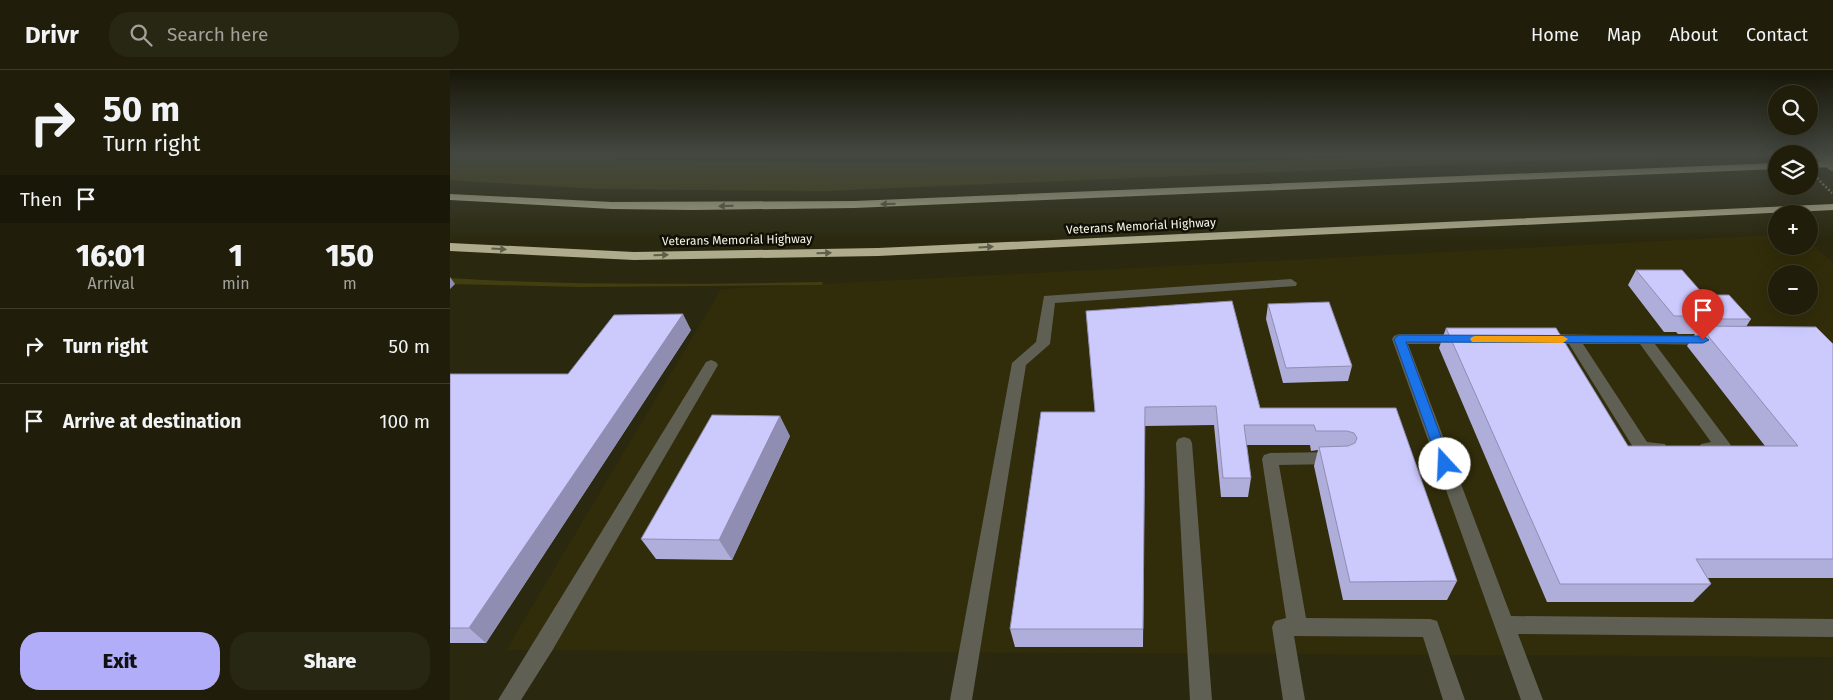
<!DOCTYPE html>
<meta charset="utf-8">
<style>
:root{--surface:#201e0a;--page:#282713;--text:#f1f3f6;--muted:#a2a29c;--line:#3d3c2b;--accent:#b2adf9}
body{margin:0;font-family:"Fira Sans",sans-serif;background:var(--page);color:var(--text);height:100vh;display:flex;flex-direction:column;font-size:19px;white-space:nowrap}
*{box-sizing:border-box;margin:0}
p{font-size:16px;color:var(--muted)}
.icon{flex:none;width:28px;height:28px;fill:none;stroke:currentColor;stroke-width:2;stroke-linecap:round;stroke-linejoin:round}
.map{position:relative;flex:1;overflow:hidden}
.side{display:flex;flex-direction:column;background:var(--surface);width:450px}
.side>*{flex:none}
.top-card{background:#201e0a;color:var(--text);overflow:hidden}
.tools{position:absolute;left:1318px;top:15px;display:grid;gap:10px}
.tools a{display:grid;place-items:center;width:50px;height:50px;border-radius:50%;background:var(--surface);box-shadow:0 5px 20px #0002,0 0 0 1px var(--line);font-size:25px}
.pin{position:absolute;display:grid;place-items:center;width:42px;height:42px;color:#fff;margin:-51px -21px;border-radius:50% 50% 50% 0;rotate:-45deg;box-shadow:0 0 5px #0007}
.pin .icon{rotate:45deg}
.me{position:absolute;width:55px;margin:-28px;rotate:340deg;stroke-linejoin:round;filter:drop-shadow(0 0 4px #0008)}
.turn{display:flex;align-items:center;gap:18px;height:105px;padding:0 20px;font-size:22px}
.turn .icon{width:65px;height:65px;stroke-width:2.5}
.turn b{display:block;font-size:35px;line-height:42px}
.then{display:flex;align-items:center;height:48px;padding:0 20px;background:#0003;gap:10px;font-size:19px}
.eta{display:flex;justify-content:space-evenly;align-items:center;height:85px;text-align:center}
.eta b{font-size:30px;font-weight:800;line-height:35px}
.primary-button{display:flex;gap:10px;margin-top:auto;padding:10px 20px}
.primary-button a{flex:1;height:58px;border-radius:20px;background:var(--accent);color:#111;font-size:20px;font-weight:800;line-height:58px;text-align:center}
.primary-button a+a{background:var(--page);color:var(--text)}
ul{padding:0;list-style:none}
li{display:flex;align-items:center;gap:15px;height:75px;padding:0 20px;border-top:1px solid var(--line)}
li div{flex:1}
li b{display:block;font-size:19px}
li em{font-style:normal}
header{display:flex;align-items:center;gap:30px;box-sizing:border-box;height:70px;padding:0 25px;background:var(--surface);border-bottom:1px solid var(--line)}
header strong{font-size:24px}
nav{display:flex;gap:28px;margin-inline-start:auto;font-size:18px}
.search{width:350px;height:45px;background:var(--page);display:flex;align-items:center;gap:12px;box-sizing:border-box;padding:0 18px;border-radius:20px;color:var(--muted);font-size:19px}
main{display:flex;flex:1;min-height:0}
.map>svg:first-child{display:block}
</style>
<header>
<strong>Drivr</strong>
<div class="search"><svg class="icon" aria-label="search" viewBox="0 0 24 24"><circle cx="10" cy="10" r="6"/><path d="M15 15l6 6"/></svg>Search here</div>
<nav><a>Home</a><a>Map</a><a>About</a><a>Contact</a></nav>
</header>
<main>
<section class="side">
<div class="top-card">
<div class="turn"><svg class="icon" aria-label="right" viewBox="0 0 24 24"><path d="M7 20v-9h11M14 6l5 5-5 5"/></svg><div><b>50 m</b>Turn right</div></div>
<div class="then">Then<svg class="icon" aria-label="arrive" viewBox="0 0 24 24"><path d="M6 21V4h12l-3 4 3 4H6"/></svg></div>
</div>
<div class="eta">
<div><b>16:01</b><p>Arrival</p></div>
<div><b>1</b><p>min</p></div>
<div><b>150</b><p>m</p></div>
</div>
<ul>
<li><svg class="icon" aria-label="right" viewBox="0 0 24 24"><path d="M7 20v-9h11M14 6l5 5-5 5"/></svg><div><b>Turn right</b></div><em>50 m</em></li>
<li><svg class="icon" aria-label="arrive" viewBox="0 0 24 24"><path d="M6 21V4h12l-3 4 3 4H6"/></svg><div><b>Arrive at destination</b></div><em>100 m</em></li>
</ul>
<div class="primary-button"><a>Exit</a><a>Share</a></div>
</section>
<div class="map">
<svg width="1383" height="630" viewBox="0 0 1383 630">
<rect width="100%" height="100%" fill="#2a280e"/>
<path fill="#312d0a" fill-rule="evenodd" d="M 653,84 L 931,84 L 785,89 Z
M 1326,165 L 1326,176 L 1359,176 L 1359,171 L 1383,193 L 1383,587 L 56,580 L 271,219 ZM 1326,204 L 1359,204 L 1359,236 L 1326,236 Z"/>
<path fill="#423e10" d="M 0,84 L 70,84 L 188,91 L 576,93 L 791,92 L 984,84 L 1249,84 L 375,121 L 148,119 L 0,110 Z
M 0,208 C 124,216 249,214 373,212 L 372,215 L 130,217 L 0,214 Z"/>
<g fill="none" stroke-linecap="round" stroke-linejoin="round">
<path stroke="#908f7a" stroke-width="2.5" stroke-dasharray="2 2" stroke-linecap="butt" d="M 1367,108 L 1382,123"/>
<path fill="#5f5f53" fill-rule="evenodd" d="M 841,209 L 847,213 L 846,216 L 605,233 L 600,274 L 576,295 L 522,630 L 500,630 L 562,293 L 586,272 L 594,226 Z
M 949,264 L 1013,264 L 1018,266 L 1020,269 L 1018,272 L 1013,274 L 958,274 L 1061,546 L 1383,549 L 1383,567 L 1068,564 L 1093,630 L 1071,630 L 942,269 L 944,266 Z
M 1093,264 L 1265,267 L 1267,270 L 1265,273 L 1260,275 L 1205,274 L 1280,374 L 1282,378 L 1280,382 L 1274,384 L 1251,382 L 1249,378 L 1251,374 L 1261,372 L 1190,274 L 1133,274 L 1197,372 L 1215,374 L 1217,378 L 1215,382 L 1209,384 L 1186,382 L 1119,274 L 1088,272 L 1086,269 L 1088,266 Z
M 261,290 L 266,292 L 268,295 L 102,581 L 71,630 L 48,630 L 256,292 Z
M 734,367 L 740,369 L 742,373 L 762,630 L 740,630 L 726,373 L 728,369 Z
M 885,382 L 891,384 L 893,388 L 891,392 L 885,394 L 829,395 L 856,548 L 980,549 L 987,551 L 1015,630 L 993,630 L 973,567 L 844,566 L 855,630 L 833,630 L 822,557 L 825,551 L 836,548 L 812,389 L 814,385 L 820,383 Z"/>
<path fill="#aeac8d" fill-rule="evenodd" d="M 1383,91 L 1383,97 L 1359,98 L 1359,92 Z
M 1326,93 L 1326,99 L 404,138 L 243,140 L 162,139 L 0,130 L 0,124 L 162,132 L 404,131 Z
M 1383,134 L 1383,140 L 428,186 L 184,190 L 0,181 L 0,173 L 184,182 L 428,178 Z"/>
<path stroke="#98967d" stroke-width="12" d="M 1370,84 L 1383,95"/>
</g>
<path fill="#afadda" d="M 1186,200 L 1254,225 L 1301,249 L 1296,257 L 1383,274 L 1383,508 L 1258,508 L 1261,514 L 1243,532 L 1097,532 L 989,278 L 996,258 L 1178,376 L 1315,376 L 1237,276 L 1245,264 L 1228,264 L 1226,262 L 1214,262 L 1178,215 Z
M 818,234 L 902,296 L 898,311 L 833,313 L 816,249 Z
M 636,241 L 810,338 L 946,338 L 1007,511 L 997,530 L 893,530 L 864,396 L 868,380 L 861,381 L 860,375 L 796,375 L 801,408 L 798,427 L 771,427 L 764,355 L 695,356 L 693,577 L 565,577 L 560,559 L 645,342 Z
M 241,260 L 36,573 L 0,573 L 0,304 L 118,304 Z
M 340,366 L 282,490 L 206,489 L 191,469 Z"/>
<path fill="#8f8db1" d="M 0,207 L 5,214 L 0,219 Z
M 233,244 L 241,260 L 36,573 L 19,558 Z
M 330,346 L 340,366 L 282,490 L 269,470 Z"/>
<path fill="#ccc9fd" stroke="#8f8db1" d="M 1186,200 L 1232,200 L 1254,225 L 1279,225 L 1301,249 L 1237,249 L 1235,246 L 1224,246 Z
M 782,231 L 810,338 L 946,338 L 1007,511 L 900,512 L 869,377 L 898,376 L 905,373 L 907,368 L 904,363 L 897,361 L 866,361 L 864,355 L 794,355 L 801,408 L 773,408 L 766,336 L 695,337 L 693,559 L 560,559 L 591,342 L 645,342 L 636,241 Z
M 879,232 L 902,296 L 836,298 L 818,234 Z
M 233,244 L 19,558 L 0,558 L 0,304 L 118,304 L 164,245 Z
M 1250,256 L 1366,257 L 1383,274 L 1383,489 L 1246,489 L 1261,514 L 1110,514 L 996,258 L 1106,258 L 1178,376 L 1348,376 Z
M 262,345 L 330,346 L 269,470 L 191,469 Z"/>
<defs><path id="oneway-solid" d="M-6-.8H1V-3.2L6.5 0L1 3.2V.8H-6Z" transform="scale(1.25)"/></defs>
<g fill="#605e4a">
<use href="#oneway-solid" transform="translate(438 134) rotate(179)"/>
<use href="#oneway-solid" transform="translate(276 136) rotate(179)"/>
<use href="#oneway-solid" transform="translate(536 177) rotate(-3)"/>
<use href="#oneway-solid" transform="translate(49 179) rotate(3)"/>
<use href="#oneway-solid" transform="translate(374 183) rotate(-1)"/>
<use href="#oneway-solid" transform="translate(211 185) rotate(-1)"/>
</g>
<linearGradient id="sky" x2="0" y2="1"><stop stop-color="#171608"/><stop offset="0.49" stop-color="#444841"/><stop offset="1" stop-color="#444841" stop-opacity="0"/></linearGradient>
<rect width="1383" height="172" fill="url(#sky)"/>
<path fill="#1a73e8" stroke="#114b97" d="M 949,265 L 1253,266 L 1259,270 L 1253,273 L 956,272 L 1001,394 L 1000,397 L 991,397 L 989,394 L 944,269 Z"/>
<path fill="#f59e0b" d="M 1025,266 L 1113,266 L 1118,269 L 1113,273 L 1022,272 L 1020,269 L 1022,267 Z"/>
<g text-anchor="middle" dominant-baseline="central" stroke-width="5" stroke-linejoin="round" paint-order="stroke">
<g font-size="12" fill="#f6f5e6" stroke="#111006">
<text transform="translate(691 156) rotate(-3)">Veterans Memorial Highway</text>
<text transform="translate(287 170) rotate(-1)">Veterans Memorial Highway</text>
</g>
</g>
</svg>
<div class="tools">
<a><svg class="icon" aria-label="search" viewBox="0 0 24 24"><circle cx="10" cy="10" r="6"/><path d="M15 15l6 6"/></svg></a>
<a><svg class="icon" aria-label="layers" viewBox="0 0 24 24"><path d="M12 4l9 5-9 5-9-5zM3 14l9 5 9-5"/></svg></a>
<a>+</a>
<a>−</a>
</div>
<div class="pin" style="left:1253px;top:270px;background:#d93025"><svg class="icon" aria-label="arrive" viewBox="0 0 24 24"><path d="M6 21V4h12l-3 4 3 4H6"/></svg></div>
<svg class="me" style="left:995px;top:394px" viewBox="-20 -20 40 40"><circle r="19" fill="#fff"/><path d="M0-13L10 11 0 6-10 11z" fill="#1a73e8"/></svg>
</div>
</main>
